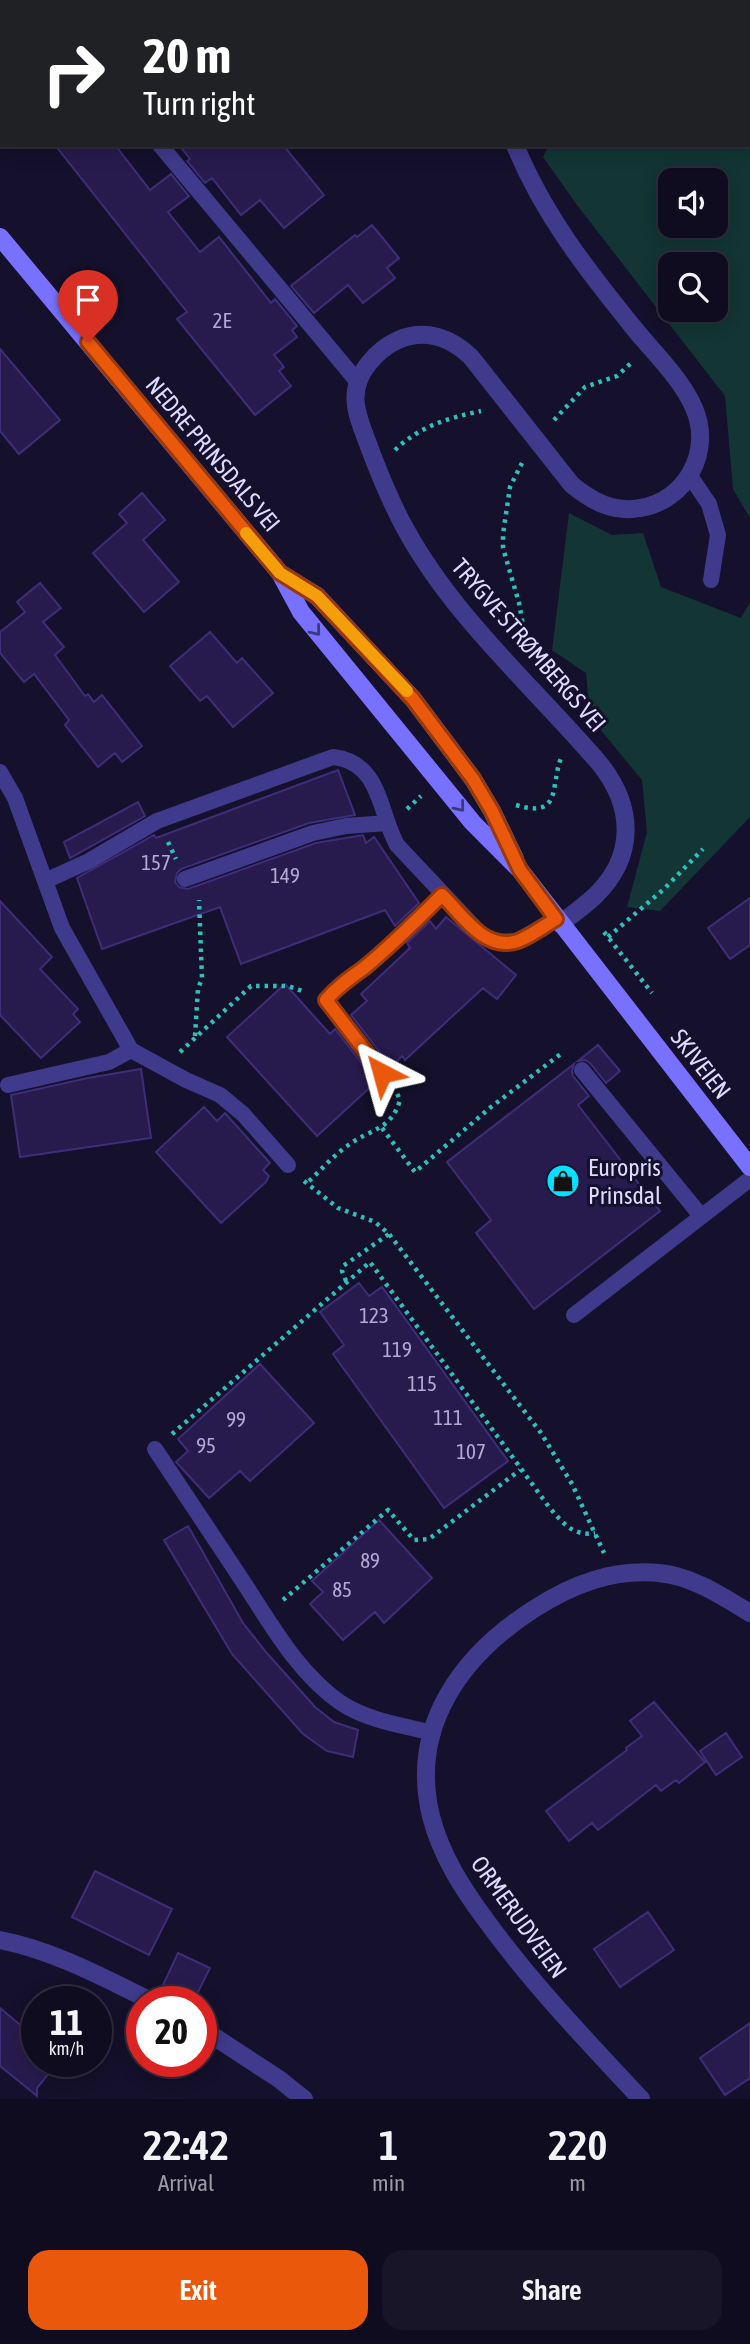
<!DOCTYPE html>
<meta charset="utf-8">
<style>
:root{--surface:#100c20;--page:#191529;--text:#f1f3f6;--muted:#9c9ba5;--line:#302c3e;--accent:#ea580c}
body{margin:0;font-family:"Asap Condensed",sans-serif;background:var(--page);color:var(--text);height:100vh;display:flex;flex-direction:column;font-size:26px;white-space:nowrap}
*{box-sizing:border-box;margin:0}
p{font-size:23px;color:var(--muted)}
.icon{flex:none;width:38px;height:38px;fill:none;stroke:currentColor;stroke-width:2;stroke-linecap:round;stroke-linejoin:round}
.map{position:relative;height:2099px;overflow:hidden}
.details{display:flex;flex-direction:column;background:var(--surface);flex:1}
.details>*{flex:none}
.banner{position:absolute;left:0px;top:0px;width:751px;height:147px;box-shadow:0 4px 18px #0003,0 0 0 2px var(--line);background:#202124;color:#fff;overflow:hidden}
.controls{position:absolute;left:658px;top:168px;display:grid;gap:14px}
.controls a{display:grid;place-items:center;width:70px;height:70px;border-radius:14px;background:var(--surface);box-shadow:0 4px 18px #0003,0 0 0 2px var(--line);font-size:35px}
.speed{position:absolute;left:21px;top:1986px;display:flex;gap:14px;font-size:35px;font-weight:700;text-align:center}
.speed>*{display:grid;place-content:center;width:91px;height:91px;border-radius:50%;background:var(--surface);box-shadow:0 4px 18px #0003,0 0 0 2px var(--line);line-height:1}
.speed small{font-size:18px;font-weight:400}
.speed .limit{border:10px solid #d22;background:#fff;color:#111}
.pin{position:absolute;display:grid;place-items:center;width:60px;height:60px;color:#fff;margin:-72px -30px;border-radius:50% 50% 50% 0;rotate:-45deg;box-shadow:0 0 7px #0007}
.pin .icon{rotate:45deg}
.me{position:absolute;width:77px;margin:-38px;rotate:321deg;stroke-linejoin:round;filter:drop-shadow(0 0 5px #0008)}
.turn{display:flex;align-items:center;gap:24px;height:147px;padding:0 28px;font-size:32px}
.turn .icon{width:91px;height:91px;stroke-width:2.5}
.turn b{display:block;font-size:49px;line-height:60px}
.eta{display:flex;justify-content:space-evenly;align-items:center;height:119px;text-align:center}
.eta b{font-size:42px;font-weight:600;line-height:49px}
.primary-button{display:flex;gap:14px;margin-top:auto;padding:14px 28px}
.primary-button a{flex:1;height:80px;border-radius:21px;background:var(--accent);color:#fff;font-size:28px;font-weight:600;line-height:80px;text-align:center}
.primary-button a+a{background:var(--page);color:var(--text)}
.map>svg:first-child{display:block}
</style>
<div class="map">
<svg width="750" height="2099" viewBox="0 0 750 2099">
<rect width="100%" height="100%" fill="#15102b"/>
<path fill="#133535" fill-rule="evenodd" d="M 749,22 L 750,22 L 750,518 L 733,489 L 725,396 L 577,205 L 543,157 L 549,145 L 749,145 ZM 670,180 L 716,180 L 716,226 L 670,226 ZM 670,264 L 716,264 L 716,310 L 670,310 Z
M 569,513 L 612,535 L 643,533 L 661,587 L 741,618 L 750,602 L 750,817 L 660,911 L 627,907 L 647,832 L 642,780 L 590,717 L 586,673 L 552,650 Z"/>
<path fill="#271b4d" stroke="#3e2d79" stroke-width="2" d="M 55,145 L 115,145 L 150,190 L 171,174 L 189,196 L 168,212 L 200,252 L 219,237 L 271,303 L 275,299 L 297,326 L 292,330 L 297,337 L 274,355 L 284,367 L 279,371 L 291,386 L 255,415 L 177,319 L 187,312 Z
M 179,145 L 283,145 L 324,195 L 284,228 L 260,200 L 241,215 L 212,178 L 205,183 L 187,161 L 190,159 Z
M 372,225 L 399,258 L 387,268 L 395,278 L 363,303 L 348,285 L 314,313 L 291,286 L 355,235 L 357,237 Z
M 0,349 L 60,420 L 19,454 L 0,431 Z
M 142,493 L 165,520 L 143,540 L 179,582 L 144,612 L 93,553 L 127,523 L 119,514 Z
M 40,583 L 61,608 L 43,622 L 64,647 L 55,655 L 85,696 L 88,694 L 94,702 L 102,695 L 142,746 L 122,762 L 115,753 L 98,767 L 65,725 L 69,720 L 34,674 L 24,682 L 0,653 L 0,632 L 25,612 L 17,602 Z
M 210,632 L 237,663 L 242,658 L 273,693 L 233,727 L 207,696 L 200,701 L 170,666 Z
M 338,770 L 355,815 L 309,823 L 181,869 L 177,873 L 175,882 L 179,887 L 188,889 L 316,843 L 363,835 L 366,843 L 374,837 L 419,903 L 395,926 L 385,910 L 241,964 L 220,907 L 102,949 L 77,878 L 154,835 L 156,838 Z
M 138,802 L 145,816 L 70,858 L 64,842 Z
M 750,898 L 750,945 L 730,959 L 708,928 Z
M 0,901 L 52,957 L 40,969 L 78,1009 L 73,1014 L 80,1022 L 41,1058 L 0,1015 Z
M 446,917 L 516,975 L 497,999 L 483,988 L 405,1060 L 402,1056 L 391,1067 L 351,1015 L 367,1001 L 361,994 L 410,948 L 407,943 L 430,921 L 436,929 Z
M 285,984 L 330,1034 L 335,1029 L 376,1082 L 317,1136 L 227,1037 Z
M 598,1045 L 620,1071 L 606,1083 L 590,1063 L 585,1060 L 578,1061 Z
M 574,1064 L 572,1071 L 573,1076 L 589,1096 L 578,1105 L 660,1211 L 534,1309 L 476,1233 L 491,1220 L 447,1162 Z
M 141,1069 L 151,1138 L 20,1157 L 11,1095 L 88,1078 Z
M 204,1107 L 217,1121 L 225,1113 L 270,1163 L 263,1170 L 269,1176 L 266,1182 L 221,1223 L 156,1152 Z
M 359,1283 L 369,1296 L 382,1287 L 508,1461 L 444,1508 L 333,1354 L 344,1345 L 320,1312 Z
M 260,1364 L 314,1423 L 250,1481 L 240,1471 L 209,1498 L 176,1462 L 188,1451 L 178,1439 Z
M 379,1520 L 432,1578 L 384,1623 L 375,1612 L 343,1640 L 310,1604 L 323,1592 L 312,1581 Z
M 188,1526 L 243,1623 L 266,1652 L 315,1707 L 334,1722 L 358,1730 L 353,1757 L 327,1751 L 303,1734 L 232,1654 L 164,1540 Z
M 654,1702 L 705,1762 L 679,1783 L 676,1780 L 661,1791 L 656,1785 L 598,1830 L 592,1823 L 569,1841 L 546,1811 L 627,1750 L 626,1748 L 642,1736 L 630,1721 Z
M 726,1733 L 742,1757 L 716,1775 L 700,1751 Z
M 95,1871 L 172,1909 L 149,1955 L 72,1917 Z
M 648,1912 L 674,1950 L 620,1987 L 594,1949 Z
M 178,1953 L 210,1968 L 194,2000 L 163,1985 Z
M 0,2008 L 37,2039 L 37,2062 L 58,2062 L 37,2088 L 37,2096 L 0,2066 Z
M 750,2023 L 750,2078 L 725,2095 L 700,2058 Z"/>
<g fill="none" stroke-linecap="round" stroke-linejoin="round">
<path stroke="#2cc1bb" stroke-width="4.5" stroke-dasharray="3.5 5" stroke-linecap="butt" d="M 554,420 L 585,387 L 617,376 L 631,363
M 395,450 C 420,426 448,418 481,411
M 522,463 L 510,487 L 503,534 L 503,548 L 519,603 L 527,647
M 516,805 C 562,819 550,787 561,758
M 407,809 L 421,796
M 168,842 L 176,859
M 604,932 L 652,993
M 608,937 L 664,889 L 703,849
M 195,1036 L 198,988 L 202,979 L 199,900
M 180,1052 L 251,986 L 288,986 L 305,992
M 382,1128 L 415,1172 L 491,1107 L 562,1053
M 304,1181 L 338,1208 L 375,1222 L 389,1234 L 541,1433 L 572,1484 L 604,1553
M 309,1181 C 322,1169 333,1156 347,1146 C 369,1129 391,1131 400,1100 L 396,1091
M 346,1281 L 342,1271 L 343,1266 L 389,1234
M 172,1434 L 370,1262 L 549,1507 C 562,1522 573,1537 595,1533
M 283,1600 L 388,1510 L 414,1540 L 429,1539 L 520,1470"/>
<path stroke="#3f3a8b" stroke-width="16" d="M 147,0 L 147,2
M 451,0 L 452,2
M 160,145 L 357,381
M 690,476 L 709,504 L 718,535 L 711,580
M 0,772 L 15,798 L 62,928 L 131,1050 L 186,1080 L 220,1095 L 243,1114 L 288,1165
M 185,879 L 313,833 L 346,826 L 388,823
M 45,881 L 89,861 L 157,821 L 333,757 C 381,762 379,813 397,845 L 479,932 L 493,942 L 517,941 L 556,919
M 582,1070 L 701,1216
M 382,1073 L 326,1000 C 337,987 350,978 364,968 C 392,945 416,920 442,895
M 8,1085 L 109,1062 L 131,1050
M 574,1315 L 750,1179
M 155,1449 C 184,1493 214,1538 244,1583 C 272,1626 298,1673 341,1703 C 369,1721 401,1725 433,1733"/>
<path stroke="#3f3a8b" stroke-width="18" d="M 743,2 L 747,0
M 515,145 C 543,214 587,270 633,327 C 653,352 681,378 694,408 C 713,451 686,501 640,508 C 613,513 592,501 572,485 L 471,357 C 451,338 426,328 398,340 C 387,345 377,353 369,363 C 344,394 359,418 371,452 C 381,478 392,505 406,530 C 455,619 534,687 600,764 C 634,807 636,856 595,896 C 584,906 572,915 560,924
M 0,1940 C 53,1950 104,1978 153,2002
M 201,2028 L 279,2079 L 304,2099
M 641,2099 C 588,2042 534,1986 488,1923 C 464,1891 441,1856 431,1816 C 409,1726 462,1655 534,1609 C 573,1584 612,1569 659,1573 C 692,1576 722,1596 750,1613"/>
<path stroke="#7871ff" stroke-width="18" d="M 0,237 L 280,573 L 301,612 L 473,823 L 520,870 L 750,1167
M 283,575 L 317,596 L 413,699 L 473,779 L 492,811 L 515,859"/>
</g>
<defs><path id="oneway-chevron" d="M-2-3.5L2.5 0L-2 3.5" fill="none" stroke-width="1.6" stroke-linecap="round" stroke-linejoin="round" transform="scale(1.75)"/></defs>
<g stroke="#3d3780">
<use href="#oneway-chevron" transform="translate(316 631) rotate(51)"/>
<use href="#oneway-chevron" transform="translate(460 807) rotate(51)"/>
</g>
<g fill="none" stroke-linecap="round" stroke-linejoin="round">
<defs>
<path id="route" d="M 88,342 L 280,573 L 317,596 L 413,699 L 473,779 L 492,811 L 520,870 L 556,919 C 544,926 531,936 518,941 C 485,952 462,915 442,895 C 417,920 392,945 364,968 C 350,978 337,987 326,1000 L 382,1073"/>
</defs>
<use href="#route" stroke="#983908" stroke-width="18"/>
<use href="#route" stroke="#ea580c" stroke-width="12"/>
<path stroke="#f59e0b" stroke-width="12" d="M 246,533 L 280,573 L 317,596 L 407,691"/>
</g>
<defs>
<symbol id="shop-disc" viewBox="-11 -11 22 22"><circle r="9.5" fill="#06e0ff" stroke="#15102b"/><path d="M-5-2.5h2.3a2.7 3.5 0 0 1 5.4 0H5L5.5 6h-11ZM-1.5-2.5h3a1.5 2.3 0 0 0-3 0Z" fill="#111"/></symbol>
</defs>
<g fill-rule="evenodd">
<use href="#shop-disc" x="544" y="1162" width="38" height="38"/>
</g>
<g text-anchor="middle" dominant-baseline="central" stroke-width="6" stroke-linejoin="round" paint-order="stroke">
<g font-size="21" fill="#b1aad2">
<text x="222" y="320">2E</text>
<text x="156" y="862">157</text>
<text x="285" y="875">149</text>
<text x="374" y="1315">123</text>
<text x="397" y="1349">119</text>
<text x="422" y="1383">115</text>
<text x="448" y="1417">111</text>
<text x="236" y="1419">99</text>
<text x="206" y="1445">95</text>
<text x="471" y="1451">107</text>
<text x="370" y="1560">89</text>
<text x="342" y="1589">85</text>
</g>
<g font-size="24" fill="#dfdaff" stroke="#15102b">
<text transform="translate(213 454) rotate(50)">NEDRE PRINSDALS VEI</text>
<text transform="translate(529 645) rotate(49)">TRYGVE STRØMBERGS VEI</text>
<text transform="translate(701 1064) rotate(52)">SKIVEIEN</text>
<text transform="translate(519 1917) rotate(54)">ORMERUDVEIEN</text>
</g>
<g font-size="24" fill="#dfdaff" stroke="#15102b" text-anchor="start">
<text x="588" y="1167">Europris<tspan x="588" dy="28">Prinsdal</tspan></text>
</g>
</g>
</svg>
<div class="controls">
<a><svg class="icon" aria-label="sound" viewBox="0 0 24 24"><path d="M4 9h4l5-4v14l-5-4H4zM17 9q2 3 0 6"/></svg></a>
<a><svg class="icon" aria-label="search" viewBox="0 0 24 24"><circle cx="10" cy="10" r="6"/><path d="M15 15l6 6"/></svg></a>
</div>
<div class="speed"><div>11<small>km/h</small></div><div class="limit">20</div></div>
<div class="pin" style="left:88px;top:342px;background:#d93025"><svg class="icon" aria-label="arrive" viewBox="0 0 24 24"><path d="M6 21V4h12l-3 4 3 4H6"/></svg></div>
<svg class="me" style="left:382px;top:1073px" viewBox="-20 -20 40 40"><path d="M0-17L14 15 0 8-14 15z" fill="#ea580c" stroke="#fff" stroke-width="4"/></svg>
<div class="banner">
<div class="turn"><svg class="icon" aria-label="right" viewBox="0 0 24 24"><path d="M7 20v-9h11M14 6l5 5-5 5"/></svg><div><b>20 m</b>Turn right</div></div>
</div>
</div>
<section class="details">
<div class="eta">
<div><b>22:42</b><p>Arrival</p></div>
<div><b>1</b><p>min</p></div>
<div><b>220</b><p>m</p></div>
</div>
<div class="primary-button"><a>Exit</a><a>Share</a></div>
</section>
